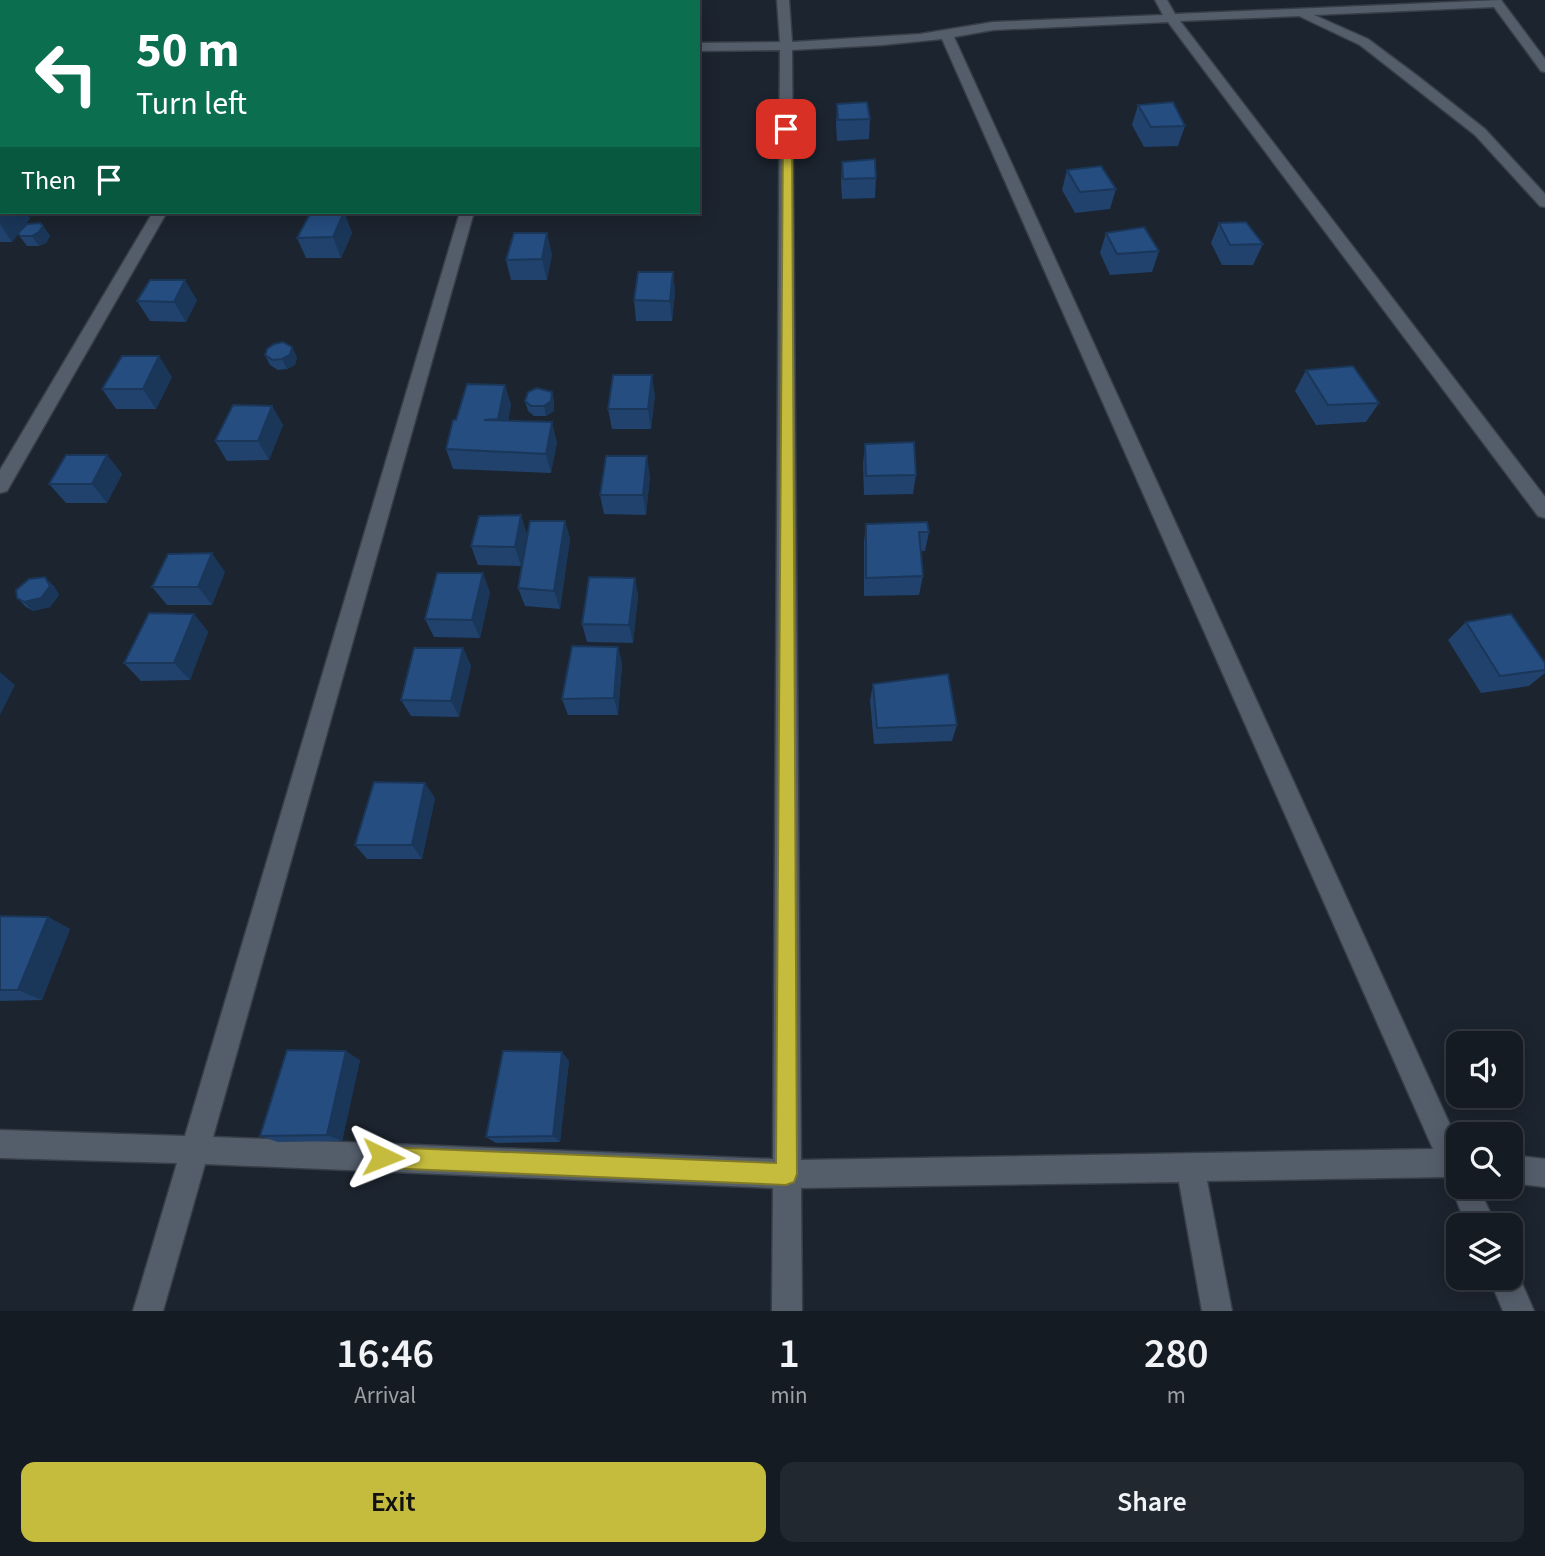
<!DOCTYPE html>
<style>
:root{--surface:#151b23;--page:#222830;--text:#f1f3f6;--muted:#9da1a6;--line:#343941;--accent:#c5bc3d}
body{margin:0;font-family:"Source Sans 3",sans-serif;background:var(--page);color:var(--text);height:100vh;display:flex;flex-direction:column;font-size:26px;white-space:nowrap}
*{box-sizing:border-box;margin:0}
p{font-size:23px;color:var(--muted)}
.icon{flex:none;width:38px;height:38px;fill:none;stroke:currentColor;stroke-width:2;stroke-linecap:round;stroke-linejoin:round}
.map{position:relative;height:1311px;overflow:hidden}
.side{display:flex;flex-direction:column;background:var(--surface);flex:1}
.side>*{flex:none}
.top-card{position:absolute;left:0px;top:0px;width:700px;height:214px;box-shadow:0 4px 18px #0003,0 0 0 2px var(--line);background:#0b6e4f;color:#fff;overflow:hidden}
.controls{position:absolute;left:1446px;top:1031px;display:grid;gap:14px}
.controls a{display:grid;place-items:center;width:77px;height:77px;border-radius:14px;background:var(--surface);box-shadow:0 4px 18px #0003,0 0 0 2px var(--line);font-size:35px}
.pin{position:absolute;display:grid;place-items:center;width:60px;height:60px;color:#fff;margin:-30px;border-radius:14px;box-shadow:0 4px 10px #0006}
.me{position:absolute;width:77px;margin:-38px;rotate:92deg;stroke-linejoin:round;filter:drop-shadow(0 0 5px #0008)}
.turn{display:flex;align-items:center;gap:24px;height:147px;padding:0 21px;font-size:32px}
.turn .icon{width:91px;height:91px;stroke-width:2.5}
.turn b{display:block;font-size:49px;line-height:60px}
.then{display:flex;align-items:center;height:66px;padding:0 21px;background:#0003;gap:14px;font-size:26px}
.eta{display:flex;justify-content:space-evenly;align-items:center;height:119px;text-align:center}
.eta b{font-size:42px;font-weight:600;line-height:49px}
.action{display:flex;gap:14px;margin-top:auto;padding:14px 21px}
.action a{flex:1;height:80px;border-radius:14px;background:var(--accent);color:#111;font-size:28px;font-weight:600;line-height:80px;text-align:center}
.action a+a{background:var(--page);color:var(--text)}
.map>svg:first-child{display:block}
</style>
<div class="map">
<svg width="1545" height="1311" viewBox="0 0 1545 1311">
<rect width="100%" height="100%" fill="#1c242f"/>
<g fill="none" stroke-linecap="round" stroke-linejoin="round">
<defs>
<path id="minor" d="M 34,0 L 46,0 L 33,2 Z
M 277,0 L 289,0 L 276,2 Z
M 523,0 L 535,0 L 535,2 L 523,2 Z
M 777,0 L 789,0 L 792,42 L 920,34 L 993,22 L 1163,15 L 1155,0 L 1167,0 L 1175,14 L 1501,0 L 1545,59 L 1545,72 L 1541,71 L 1494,7 L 1314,15 L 1368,39 L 1419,77 L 1485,129 L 1545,194 L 1545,207 L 1540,206 L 1475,135 L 1360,45 L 1299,16 L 1180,21 L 1545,497 L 1545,518 L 1538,516 L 1168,22 L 993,30 L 954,37 L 1458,1142 L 1458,1186 L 1478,1186 L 1496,1225 L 1466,1225 L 1450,1183 L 1445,1177 L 1207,1181 L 1232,1311 L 1202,1311 L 1179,1182 L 801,1188 L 802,1311 L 772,1311 L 773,1188 L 205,1164 L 163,1311 L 133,1311 L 177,1163 L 0,1158 L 0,1130 L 185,1136 L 460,212 L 474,212 L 213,1137 L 773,1159 L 780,50 L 698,51 L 698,43 L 780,42 ZM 942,39 L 1433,1149 L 801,1160 L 792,50 L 883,45 Z
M 2,38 L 2,47 L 0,48 L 0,39 Z
M 153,212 L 167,212 L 7,491 L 0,493 L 0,470 Z
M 1510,1155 L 1545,1159 L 1545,1187 L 1510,1183 Z
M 1510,1266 L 1515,1267 L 1534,1311 L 1503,1311 L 1489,1278 L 1510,1278 Z"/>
</defs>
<use href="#minor" stroke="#373e47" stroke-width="3"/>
<use href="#minor" fill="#545e6b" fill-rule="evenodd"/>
</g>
<path fill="#20426d" d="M 596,0 L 638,0 L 638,2 L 597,2 Z
M 646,0 L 677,0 L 677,2 L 646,2 Z
M 0,72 L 2,72 L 2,111 L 0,111 Z
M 837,104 L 870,119 L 869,139 L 837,141 L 836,124 Z
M 1138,105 L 1185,126 L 1178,146 L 1144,147 L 1132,125 Z
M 842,162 L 876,178 L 875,198 L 842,199 L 841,182 Z
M 1067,170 L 1116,189 L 1110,209 L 1075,213 L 1062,190 Z
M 0,197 L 30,218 L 22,229 L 43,226 L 50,236 L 46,243 L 39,246 L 27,246 L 18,234 L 12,242 L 0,242 Z
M 344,212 L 352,233 L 341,258 L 306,258 L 297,238 Z
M 1219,223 L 1263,244 L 1253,265 L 1222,265 L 1211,243 Z
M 1106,233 L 1159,251 L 1152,272 L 1110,275 L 1100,253 Z
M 552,254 L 547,280 L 511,280 L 506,260 Z
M 673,272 L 675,293 L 672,321 L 636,321 L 634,300 Z
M 197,300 L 186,322 L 150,321 L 137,301 Z
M 265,355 L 297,357 L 295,365 L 287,369 L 278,370 L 270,365 Z
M 1306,370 L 1379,403 L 1366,422 L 1316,425 L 1295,391 Z
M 172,377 L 156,409 L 116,409 L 102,389 Z
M 505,385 L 511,405 L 508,421 L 557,442 L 551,473 L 453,469 L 446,449 L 456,420 Z
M 552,392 L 554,402 L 554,411 L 546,416 L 534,416 L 528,411 L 525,401 Z
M 655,395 L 651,429 L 612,429 L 608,409 Z
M 272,406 L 283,425 L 269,460 L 227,461 L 215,441 Z
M 865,444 L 916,475 L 913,494 L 864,495 L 863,464 Z
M 107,455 L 122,474 L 107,503 L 66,503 L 49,484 Z
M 650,476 L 646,515 L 604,514 L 600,495 Z
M 565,521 L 570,539 L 560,609 L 525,606 L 518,588 Z
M 866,524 L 929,532 L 925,551 L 921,551 L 923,576 L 919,595 L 864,596 L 864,542 Z
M 527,534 L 521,566 L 478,565 L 471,546 Z
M 225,572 L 212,605 L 167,605 L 152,587 Z
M 635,578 L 638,596 L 633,643 L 587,642 L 582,624 Z
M 54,586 L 59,595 L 50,607 L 33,611 L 26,607 L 17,598 Z
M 490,592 L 480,638 L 434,637 L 425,619 Z
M 194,614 L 208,632 L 190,680 L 141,681 L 124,663 Z
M 1466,622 L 1545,663 L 1545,673 L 1529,686 L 1481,693 L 1448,640 Z
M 618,647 L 622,664 L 618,715 L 568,715 L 562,699 Z
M 463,648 L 471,666 L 459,717 L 411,716 L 401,700 Z
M 873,684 L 957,725 L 952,741 L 874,744 L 870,701 Z
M 435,798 L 422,859 L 367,859 L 355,845 Z
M 0,916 L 48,917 L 70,929 L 42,1000 L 0,1001 Z
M 562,1052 L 569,1061 L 560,1142 L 496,1143 L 486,1137 Z
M 360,1060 L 342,1141 L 278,1142 L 260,1136 Z"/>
<path fill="#1a3659" d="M 6,212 L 26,212 L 30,218 L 12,242 L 0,224 L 0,219 Z
M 344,212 L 352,233 L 341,258 L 333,237 Z
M 43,226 L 50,236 L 46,243 L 39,246 L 32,236 Z
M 547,233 L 552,254 L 547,280 L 542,259 Z
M 673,272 L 675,293 L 672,321 L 670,301 Z
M 185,280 L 197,300 L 186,322 L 174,302 Z
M 292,347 L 297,357 L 295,365 L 287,369 L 282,359 Z
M 159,356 L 172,377 L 156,409 L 143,389 Z
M 652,375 L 655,395 L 651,429 L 648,409 Z
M 505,385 L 511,405 L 504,439 L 498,419 Z
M 552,392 L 554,402 L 554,411 L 546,416 L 544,406 Z
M 272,406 L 283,425 L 269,460 L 258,441 Z
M 552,422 L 557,442 L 551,473 L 546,454 Z
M 107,455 L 122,474 L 107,503 L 92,484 Z
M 647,456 L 650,476 L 646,515 L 643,495 Z
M 521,515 L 527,534 L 521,566 L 515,547 Z
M 565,521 L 570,539 L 560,609 L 554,591 Z
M 212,553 L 225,572 L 212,605 L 198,587 Z
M 483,573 L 490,592 L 480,638 L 472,620 Z
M 45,577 L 54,586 L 59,595 L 50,607 L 33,611 L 24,602 Z
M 635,578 L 638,596 L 633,643 L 629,625 Z
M 194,614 L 208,632 L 190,680 L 174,663 Z
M 618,647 L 622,664 L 618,715 L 614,698 Z
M 463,648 L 471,666 L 459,717 L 451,701 Z
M 0,672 L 15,685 L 0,715 Z
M 425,783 L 435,798 L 422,859 L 412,845 Z
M 48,917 L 70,929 L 42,1000 L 18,990 Z
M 346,1051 L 360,1060 L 342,1141 L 327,1135 Z
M 562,1052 L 569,1061 L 560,1142 L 553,1136 Z"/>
<path fill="#254d7f" stroke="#1a3659" stroke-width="2" d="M 0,72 L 2,72 L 2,91 L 0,91 Z
M 867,102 L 870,119 L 838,120 L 837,104 Z
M 1173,102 L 1185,126 L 1151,127 L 1138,105 Z
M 875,159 L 876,178 L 843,179 L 842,162 Z
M 1101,166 L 1116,189 L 1080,192 L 1067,170 Z
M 0,197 L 2,197 L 2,212 L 6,212 L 0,219 Z
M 311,212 L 344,212 L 333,237 L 297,238 Z
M 1246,222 L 1263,244 L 1230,245 L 1219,223 Z
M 40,223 L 43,226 L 39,232 L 32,236 L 20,236 L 18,233 L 27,224 Z
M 1144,227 L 1159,251 L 1117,254 L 1106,233 Z
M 514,233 L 547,233 L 542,259 L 506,260 Z
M 638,272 L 673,272 L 670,301 L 634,300 Z
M 150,280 L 185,280 L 174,302 L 137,301 Z
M 283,342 L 292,347 L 290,355 L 282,359 L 273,360 L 265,355 L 267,349 L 274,344 Z
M 122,356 L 159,356 L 143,389 L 102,389 Z
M 1353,366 L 1379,403 L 1328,405 L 1306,370 Z
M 613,375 L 652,375 L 648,409 L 608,409 Z
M 467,384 L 505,385 L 498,419 L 484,420 L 552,422 L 546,454 L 446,449 L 453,420 L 456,420 Z
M 537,388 L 552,392 L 551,401 L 544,406 L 531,406 L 525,401 L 528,392 Z
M 233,405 L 272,406 L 258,441 L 215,441 Z
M 914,442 L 916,475 L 866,476 L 865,444 Z
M 66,455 L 107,455 L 92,484 L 49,484 Z
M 606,456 L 647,456 L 643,495 L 600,495 Z
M 521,515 L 515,547 L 471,546 L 479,516 Z
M 530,521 L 565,521 L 554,591 L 518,588 Z
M 927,522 L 929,532 L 919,532 L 923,576 L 866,578 L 866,524 Z
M 212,553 L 198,587 L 152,587 L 168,554 Z
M 437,573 L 483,573 L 472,620 L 425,619 Z
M 45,577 L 50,586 L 41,598 L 24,602 L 17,598 L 16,590 L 29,579 Z
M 589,577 L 635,578 L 629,625 L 582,624 Z
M 149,613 L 194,614 L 174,663 L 124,663 Z
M 1511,614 L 1545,663 L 1545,670 L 1500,676 L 1466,622 Z
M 572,646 L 618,647 L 614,698 L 562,699 Z
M 414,648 L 463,648 L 451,701 L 401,700 Z
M 948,674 L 957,725 L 877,728 L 873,684 Z
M 374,782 L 425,783 L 412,845 L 355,845 Z
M 0,916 L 48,917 L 18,990 L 0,990 Z
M 287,1050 L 346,1051 L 327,1135 L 260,1136 Z
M 503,1051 L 562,1052 L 553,1136 L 486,1137 Z"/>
<path fill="#c5bc3d" stroke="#807a28" stroke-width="2" d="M 783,127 L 792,129 L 797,1174 L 794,1182 L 786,1185 L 383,1168 L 375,1165 L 372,1157 L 375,1150 L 383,1147 L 776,1163 Z"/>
</svg>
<div class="controls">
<a><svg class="icon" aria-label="sound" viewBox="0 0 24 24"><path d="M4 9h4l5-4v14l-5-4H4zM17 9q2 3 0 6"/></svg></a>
<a><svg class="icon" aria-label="search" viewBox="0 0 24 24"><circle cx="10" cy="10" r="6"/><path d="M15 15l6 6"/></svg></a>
<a><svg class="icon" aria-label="layers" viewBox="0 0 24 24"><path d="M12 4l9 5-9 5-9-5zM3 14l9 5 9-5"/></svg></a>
</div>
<div class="pin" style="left:786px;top:129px;background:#d93025"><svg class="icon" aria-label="arrive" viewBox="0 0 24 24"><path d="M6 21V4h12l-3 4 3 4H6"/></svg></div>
<svg class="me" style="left:383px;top:1157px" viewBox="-20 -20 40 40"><path d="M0-17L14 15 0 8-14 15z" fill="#c5bc3d" stroke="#fff" stroke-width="4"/></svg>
<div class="top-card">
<div class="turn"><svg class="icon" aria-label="left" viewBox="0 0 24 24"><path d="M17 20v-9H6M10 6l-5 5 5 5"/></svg><div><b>50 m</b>Turn left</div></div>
<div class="then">Then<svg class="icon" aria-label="arrive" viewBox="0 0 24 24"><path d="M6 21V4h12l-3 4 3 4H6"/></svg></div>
</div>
</div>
<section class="side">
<div class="eta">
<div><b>16:46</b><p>Arrival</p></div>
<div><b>1</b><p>min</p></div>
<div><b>280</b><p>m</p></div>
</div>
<div class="action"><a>Exit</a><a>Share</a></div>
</section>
